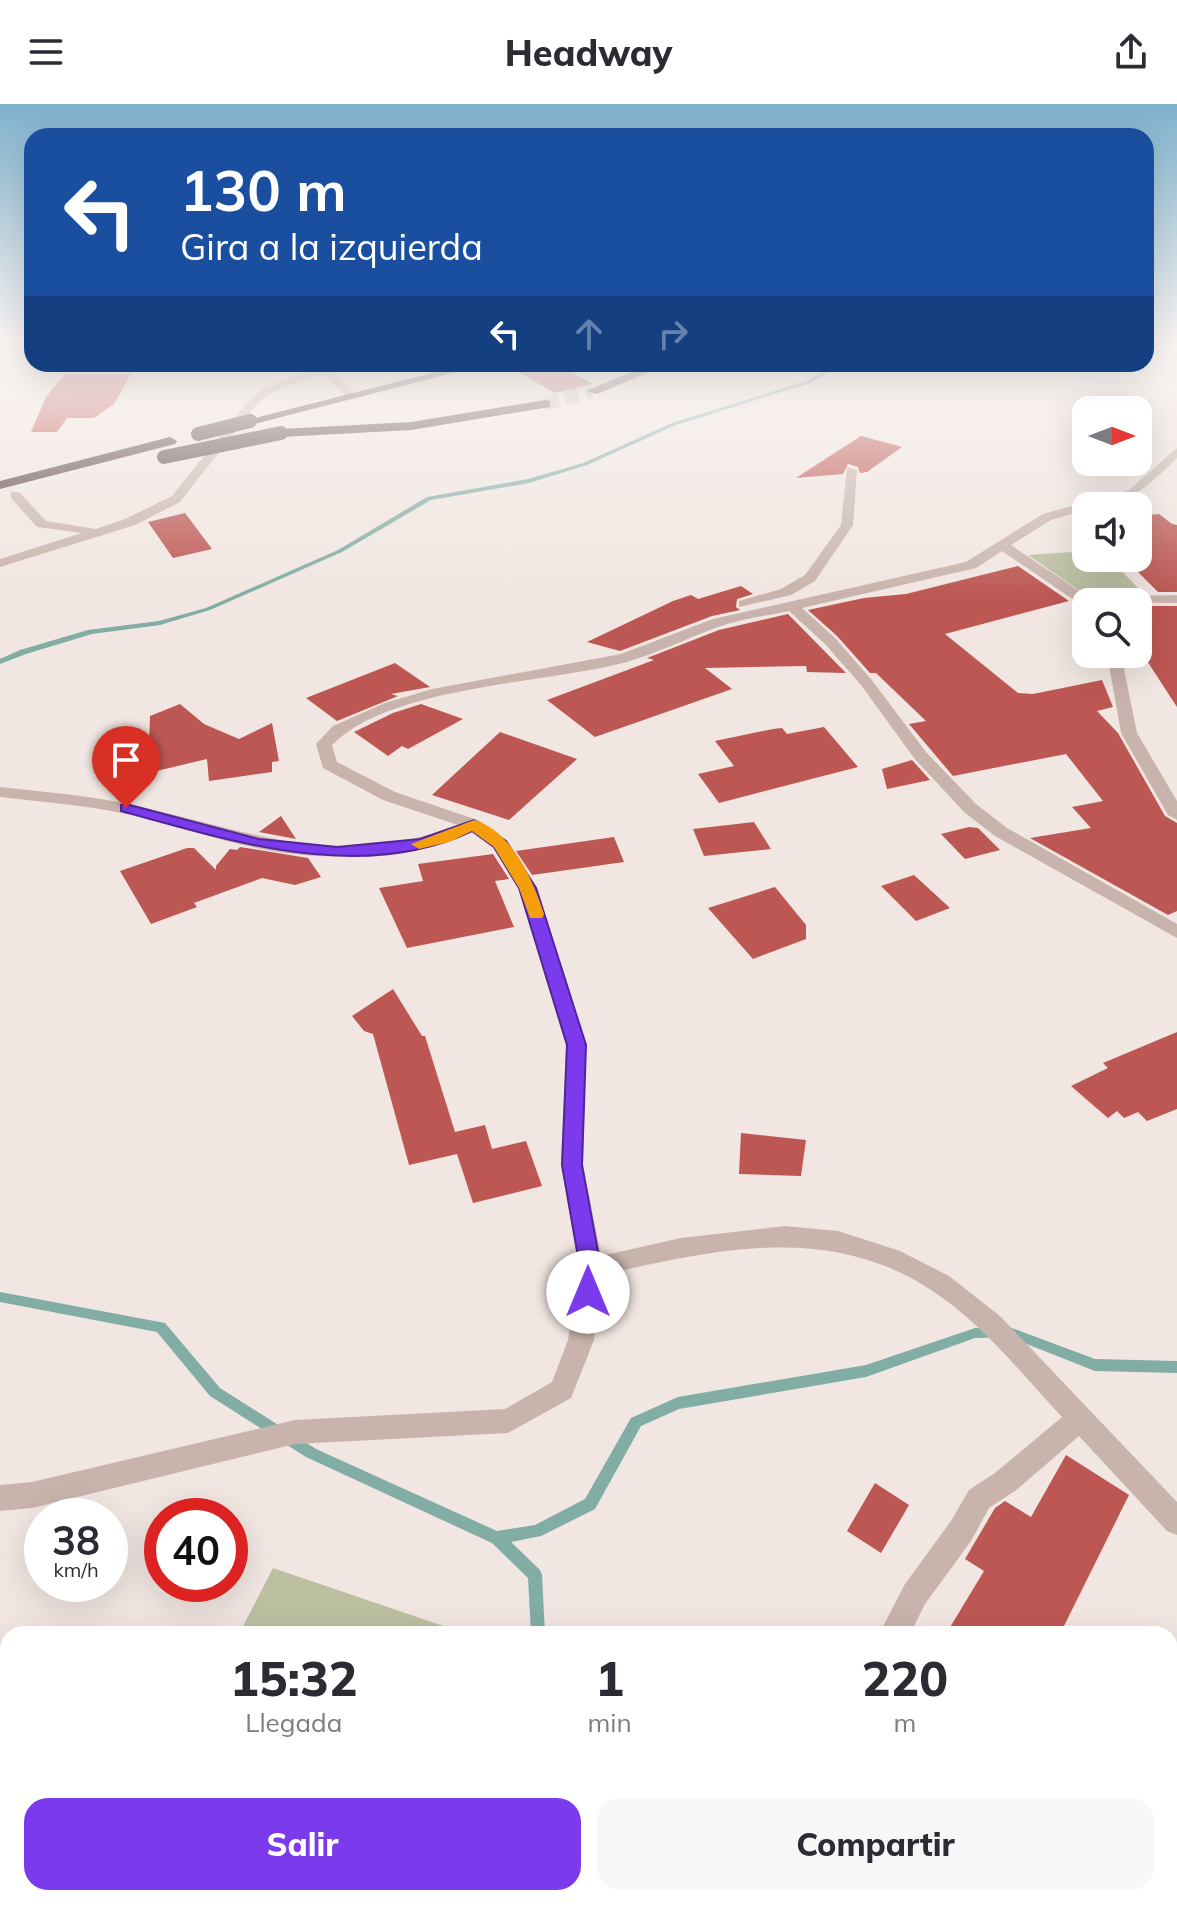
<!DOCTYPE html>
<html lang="es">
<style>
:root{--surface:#fff;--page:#f7f7f7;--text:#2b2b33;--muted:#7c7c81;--accent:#7c3aed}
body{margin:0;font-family:Mulish,sans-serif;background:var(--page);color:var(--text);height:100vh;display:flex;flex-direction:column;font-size:30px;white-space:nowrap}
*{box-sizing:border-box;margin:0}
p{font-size:26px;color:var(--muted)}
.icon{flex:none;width:44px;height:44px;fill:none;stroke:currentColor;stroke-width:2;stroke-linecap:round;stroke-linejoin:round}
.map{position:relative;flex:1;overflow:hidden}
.side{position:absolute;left:0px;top:1522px;width:1178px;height:280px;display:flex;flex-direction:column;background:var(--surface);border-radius:24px 24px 0 0;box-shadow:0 8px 32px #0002}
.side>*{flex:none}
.top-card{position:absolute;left:24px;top:24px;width:1130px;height:244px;border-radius:24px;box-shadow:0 8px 32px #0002;background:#1a4fa0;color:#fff;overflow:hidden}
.needle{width:52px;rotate:90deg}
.controls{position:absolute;left:1072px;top:292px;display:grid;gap:16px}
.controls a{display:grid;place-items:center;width:80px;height:80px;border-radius:16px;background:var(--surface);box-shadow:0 8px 32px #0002;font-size:40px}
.speed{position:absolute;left:24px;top:1394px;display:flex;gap:16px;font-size:40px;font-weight:700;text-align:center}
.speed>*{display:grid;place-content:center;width:104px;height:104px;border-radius:50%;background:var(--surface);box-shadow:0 8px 32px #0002;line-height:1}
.speed small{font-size:20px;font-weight:400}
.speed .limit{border:12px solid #d22;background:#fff;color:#111}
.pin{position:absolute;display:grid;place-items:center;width:68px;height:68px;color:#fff;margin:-82px -34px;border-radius:50% 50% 50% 0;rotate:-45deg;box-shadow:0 0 8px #0007}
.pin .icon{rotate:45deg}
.me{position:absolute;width:88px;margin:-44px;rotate:0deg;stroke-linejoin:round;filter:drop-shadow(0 0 6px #0008)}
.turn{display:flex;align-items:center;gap:28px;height:168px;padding:0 24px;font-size:36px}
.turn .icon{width:104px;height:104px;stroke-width:2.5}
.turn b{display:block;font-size:56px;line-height:68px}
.lanes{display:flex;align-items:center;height:76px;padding:0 24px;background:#0003;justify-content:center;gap:40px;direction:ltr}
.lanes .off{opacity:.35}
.eta{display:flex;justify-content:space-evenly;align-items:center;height:136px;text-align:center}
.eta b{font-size:48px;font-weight:800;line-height:56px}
.primary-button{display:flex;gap:16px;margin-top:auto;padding:16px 24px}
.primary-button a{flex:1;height:92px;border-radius:24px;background:var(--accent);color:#fff;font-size:32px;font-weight:800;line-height:92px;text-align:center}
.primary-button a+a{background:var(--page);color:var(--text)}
header{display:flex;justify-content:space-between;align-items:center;height:104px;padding:0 24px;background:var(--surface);font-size:36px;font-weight:800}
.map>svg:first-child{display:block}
</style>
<header><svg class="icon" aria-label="menu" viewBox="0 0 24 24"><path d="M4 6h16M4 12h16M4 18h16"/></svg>Headway<svg class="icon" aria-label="share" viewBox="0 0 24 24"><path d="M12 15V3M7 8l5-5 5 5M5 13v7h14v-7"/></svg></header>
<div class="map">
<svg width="1177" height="1802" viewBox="0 0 1177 1802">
<rect width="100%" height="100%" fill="#f1e6e1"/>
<path fill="#bcc0a1" d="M 1086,447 L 1086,454 L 1109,454 L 1144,490 L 1090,494 L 1028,451 Z
M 273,1464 L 467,1530 L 239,1530 Z
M 103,1794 L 620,1794 L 618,1802 L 99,1802 Z"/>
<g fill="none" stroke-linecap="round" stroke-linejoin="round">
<path fill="#81ada5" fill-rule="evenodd" d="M 28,238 L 32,238 L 32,240 L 0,252 L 0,248 Z
M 837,260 L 844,260 L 810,279 L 676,321 L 587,361 L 529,379 L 431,396 L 342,448 L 210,506 L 160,521 L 92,530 L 26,550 L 0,560 L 0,555 L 20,546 L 88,526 L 159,517 L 206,504 L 338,446 L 427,393 L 528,375 L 583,359 L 672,319 L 806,277 Z
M 0,1188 L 165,1219 L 220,1284 L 316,1345 L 497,1427 L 535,1421 L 585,1395 L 631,1314 L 678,1293 L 866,1261 L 975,1224 L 1009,1223 L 1095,1255 L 1177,1257 L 1177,1269 L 1095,1267 L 1009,1233 L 975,1234 L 866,1273 L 679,1305 L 641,1322 L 595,1405 L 541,1432 L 511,1438 L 540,1466 L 542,1471 L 545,1530 L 531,1530 L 528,1474 L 492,1439 L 306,1353 L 210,1292 L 157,1228 L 0,1198 Z
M 421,1794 L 438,1794 L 435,1802 L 418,1802 Z"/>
</g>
<path fill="#bd5753" d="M 504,260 L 556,260 L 593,280 L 555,289 Z
M 65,270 L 131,270 L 114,300 L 94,314 L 67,314 L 57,328 L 31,328 L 46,293 Z
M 861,332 L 902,343 L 867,368 L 860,369 L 858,363 L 848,360 L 843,370 L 796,374 Z
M 185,409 L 212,445 L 173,454 L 148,418 Z
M 1159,410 L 1172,420 L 1177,421 L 1177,488 L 1158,488 L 1138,468 L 1138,412 Z
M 1018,462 L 1069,497 L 945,530 L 1018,589 L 1033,590 L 1102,576 L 1113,603 L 1097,607 L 1118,629 L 1165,712 L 1177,719 L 1177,807 L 1168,811 L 1030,734 L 1091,724 L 1072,703 L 1103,697 L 1066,650 L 953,672 L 909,620 L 926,617 L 876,569 L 870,569 L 837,532 L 808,506 L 864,494 L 906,490 Z
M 741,482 L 753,490 L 737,495 L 736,503 L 740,506 L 712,512 L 620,547 L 587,538 L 673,497 L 691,491 L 698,495 Z
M 1138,502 L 1177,502 L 1177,603 L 1138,543 Z
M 788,510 L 846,569 L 807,568 L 806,562 L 705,564 L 732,585 L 595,633 L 547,596 L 654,556 L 647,554 L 719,526 Z
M 395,559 L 430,583 L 391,590 L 398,592 L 337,617 L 306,594 Z
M 180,600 L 204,620 L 239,635 L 272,619 L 279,657 L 272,658 L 272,668 L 209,677 L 207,655 L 148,669 L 150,612 Z
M 421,600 L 463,615 L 408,645 L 402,642 L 388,652 L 354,628 L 393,609 Z
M 824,623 L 858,663 L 719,699 L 698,670 L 734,662 L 715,637 L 773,625 L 782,624 L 787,630 Z
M 500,628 L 577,655 L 509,716 L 432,691 Z
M 912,656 L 930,676 L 887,685 L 882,665 Z
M 281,712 L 296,735 L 259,728 Z
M 754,718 L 771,745 L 704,752 L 693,725 Z
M 969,723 L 978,724 L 1000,746 L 965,755 L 941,730 Z
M 614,733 L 624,758 L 532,771 L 516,747 Z
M 240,743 L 308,754 L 321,773 L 295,781 L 262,774 L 194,799 L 197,803 L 151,820 L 120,767 L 187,744 L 194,744 L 216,766 L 216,762 L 230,745 L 237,746 Z
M 493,750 L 509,775 L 495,777 L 514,823 L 407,844 L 379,784 L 423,777 L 418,760 Z
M 914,771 L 950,804 L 916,817 L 881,782 Z
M 775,783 L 806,821 L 806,835 L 753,855 L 708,804 Z
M 393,885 L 422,932 L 425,932 L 455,1028 L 485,1021 L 492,1045 L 526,1037 L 542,1082 L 473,1099 L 457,1050 L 409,1061 L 373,930 L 364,927 L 352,912 Z
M 1177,928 L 1177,1005 L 1147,1017 L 1138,1008 L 1124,1014 L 1117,1007 L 1108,1014 L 1071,982 L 1108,964 L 1103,959 Z
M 741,1029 L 806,1036 L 801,1072 L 739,1070 Z
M 1066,1351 L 1129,1391 L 1060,1530 L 946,1530 L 984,1467 L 965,1455 L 995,1404 L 1005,1397 L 1031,1413 Z
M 875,1379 L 909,1401 L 881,1449 L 847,1427 Z"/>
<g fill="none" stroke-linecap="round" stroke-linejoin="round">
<path stroke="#ccc1bd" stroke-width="14" stroke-dasharray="14 7" stroke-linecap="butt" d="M 545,300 L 592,287"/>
<path fill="#c9b4ad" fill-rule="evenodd" d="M 318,260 L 328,260 L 328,264 L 357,291 L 357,295 L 349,295 L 321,269 L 271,289 L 257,300 L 180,398 L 135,421 L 0,463 L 0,455 L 82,429 L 37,423 L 11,394 L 11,388 L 19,388 L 46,417 L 96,425 L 125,415 L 172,392 L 249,296 L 263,285 L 318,263 Z
M 1177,344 L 1177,354 C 1146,383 1131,402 1086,402 L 1086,406 L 1051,416 L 1011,441 L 1088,493 L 1177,491 L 1177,499 L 1086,498 L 1086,502 L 1081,501 L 1002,447 L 976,464 L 802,504 L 835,534 L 871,575 L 926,648 L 976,700 L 1007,724 L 1177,820 L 1177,834 L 995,732 L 964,708 L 914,654 L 861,581 L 825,540 L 789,507 C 766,512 740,515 718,523 C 688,534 658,549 627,558 C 546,580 391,581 332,641 L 337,658 L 395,688 L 480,717 L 506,736 L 537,784 L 586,941 L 583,1061 L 601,1152 L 681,1134 L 785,1122 L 838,1127 L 900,1147 L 949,1172 L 1000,1212 L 1177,1398 L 1177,1431 L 1167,1427 L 1079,1332 L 1015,1387 L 989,1404 L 971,1437 L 925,1500 L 910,1530 L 879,1530 L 905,1480 L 951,1417 L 969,1386 L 995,1369 L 1062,1313 C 1021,1269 982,1219 931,1186 C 828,1118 714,1146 602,1171 L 594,1236 L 571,1294 L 508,1329 L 295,1340 L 32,1404 L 0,1407 L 0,1381 L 32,1378 L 295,1316 L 505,1305 L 552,1278 L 568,1236 L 579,1164 L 561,1061 L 566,941 L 519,784 L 493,744 L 472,728 C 398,757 316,759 239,740 C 201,731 165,718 127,710 C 85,701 42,698 0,693 L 0,683 C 43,688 86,691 128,700 C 245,725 337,768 458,721 L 383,696 L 323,664 L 316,640 L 333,622 L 385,599 L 432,585 L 621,550 L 713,515 L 966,458 L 1043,410 L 1129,386 Z
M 847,363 L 857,366 L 853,421 L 815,477 L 791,491 L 739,503 L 739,497 L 781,485 L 805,471 L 841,421 Z
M 1107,550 L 1121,550 L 1137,629 L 1177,697 L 1177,716 L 1168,711 L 1121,629 Z
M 879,1794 L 913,1794 L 910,1802 L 876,1802 Z"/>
<path fill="#584543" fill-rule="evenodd" d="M 467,260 L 484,261 L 250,321 L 243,317 Z
M 651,260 L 668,260 L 597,290 L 586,287 Z
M 545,296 L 550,297 L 550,303 L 411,326 L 281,333 L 274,329 L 281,325 L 411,318 Z
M 170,333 L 177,337 L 175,340 L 0,385 L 0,377 Z"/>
<path stroke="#584543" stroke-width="14" d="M 198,330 L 250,317
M 164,353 L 281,329"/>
</g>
<linearGradient id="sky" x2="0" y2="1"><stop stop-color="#7fb1cd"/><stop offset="0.49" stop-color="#f9f4f2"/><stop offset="1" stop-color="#f9f4f2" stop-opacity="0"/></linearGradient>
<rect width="1177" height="490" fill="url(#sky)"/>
<path fill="#7c3aed" stroke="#51269a" stroke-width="2" d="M 126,700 L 259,735 L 337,743 L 420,735 L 474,716 L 506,737 L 536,784 L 586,941 L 582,1061 L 601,1164 L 595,1195 L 588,1198 L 580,1195 L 577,1188 L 580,1164 L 562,1061 L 567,941 L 519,784 L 494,743 L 472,727 C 361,780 232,737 121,707 L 121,701 Z"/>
<path fill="#f59e0b" d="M 474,716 C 512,727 533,776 544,810 L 542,814 L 530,814 L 519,784 L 494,743 L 472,727 L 449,738 L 419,745 L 411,740 Z"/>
</svg>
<div class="controls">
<a><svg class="needle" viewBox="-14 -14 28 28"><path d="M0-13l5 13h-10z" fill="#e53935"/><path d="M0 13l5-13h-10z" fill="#7c7c81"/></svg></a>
<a><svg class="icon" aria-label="sound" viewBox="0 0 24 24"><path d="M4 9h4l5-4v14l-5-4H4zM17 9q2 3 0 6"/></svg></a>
<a><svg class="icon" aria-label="search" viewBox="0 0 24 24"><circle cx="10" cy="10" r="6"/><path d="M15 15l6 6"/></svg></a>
</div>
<div class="speed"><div>38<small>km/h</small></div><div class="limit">40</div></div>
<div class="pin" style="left:126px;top:704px;background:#d93025"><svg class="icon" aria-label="arrive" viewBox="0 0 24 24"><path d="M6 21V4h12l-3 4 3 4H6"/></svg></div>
<svg class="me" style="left:588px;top:1188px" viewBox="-20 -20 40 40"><circle r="19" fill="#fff"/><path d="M0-13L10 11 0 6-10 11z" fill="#7c3aed"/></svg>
<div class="top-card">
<div class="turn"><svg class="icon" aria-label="left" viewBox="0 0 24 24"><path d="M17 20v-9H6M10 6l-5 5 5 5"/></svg><div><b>130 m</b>Gira a la izquierda</div></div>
<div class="lanes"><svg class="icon" aria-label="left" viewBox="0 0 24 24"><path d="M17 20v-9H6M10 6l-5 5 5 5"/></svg><svg class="icon off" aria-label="ahead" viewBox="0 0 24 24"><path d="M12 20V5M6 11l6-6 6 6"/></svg><svg class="icon off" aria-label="right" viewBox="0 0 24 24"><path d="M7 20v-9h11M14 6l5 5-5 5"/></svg></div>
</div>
<section class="side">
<div class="eta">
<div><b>15:32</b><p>Llegada</p></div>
<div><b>1</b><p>min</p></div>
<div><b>220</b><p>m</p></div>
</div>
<div class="primary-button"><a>Salir</a><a>Compartir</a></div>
</section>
</div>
